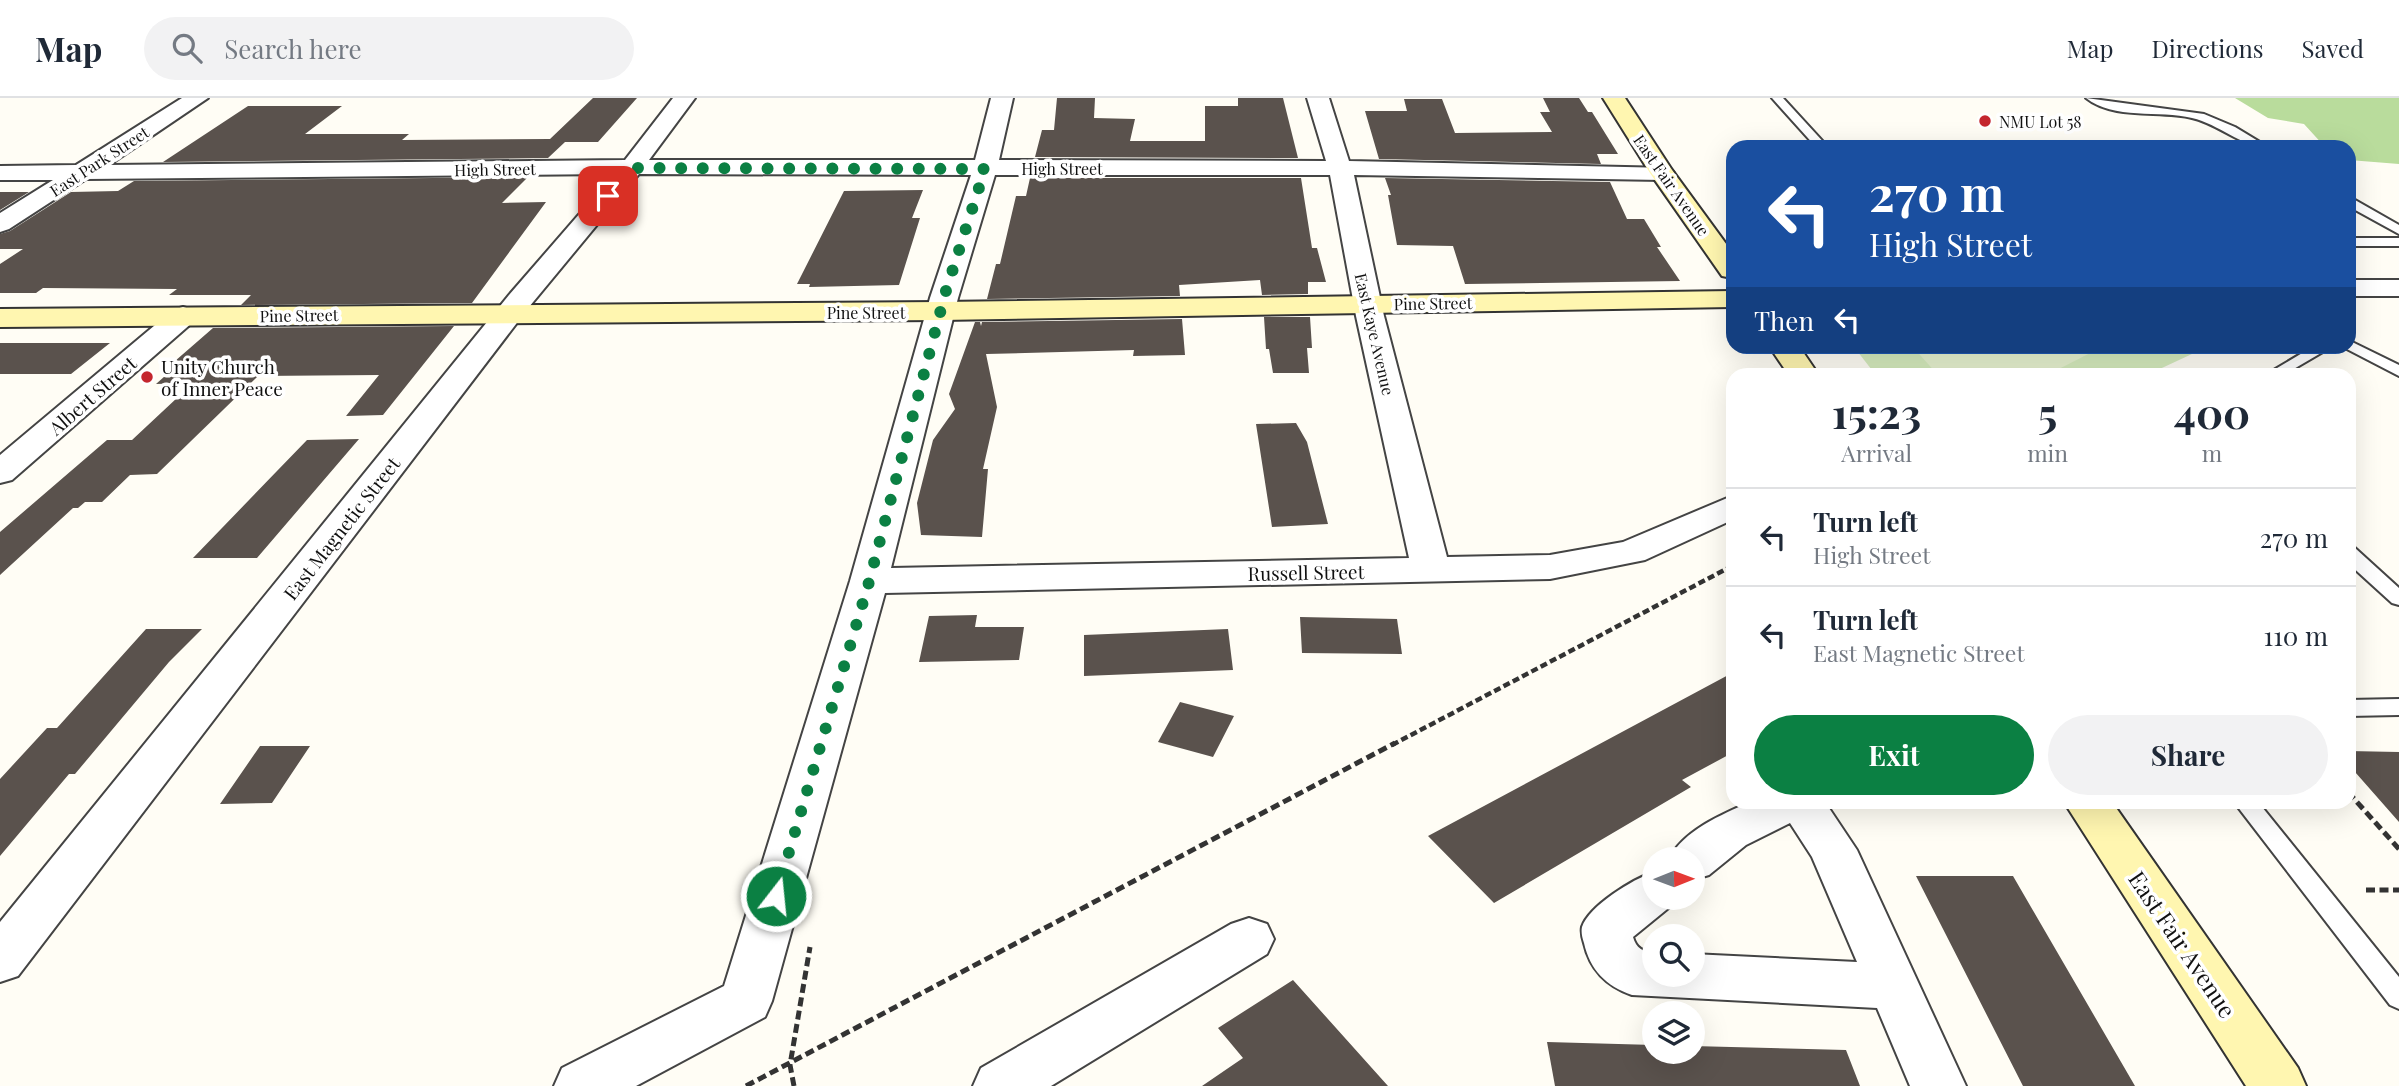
<!DOCTYPE html>
<style>
:root{--surface:#fff;--page:#f2f2f3;--text:#1f2937;--muted:#747a83;--line:#e0e1e3;--accent:#0b8043}
body{margin:0;font-family:"Playfair Display",serif;background:var(--page);color:var(--text);height:100vh;display:flex;flex-direction:column;font-size:26px;white-space:nowrap}
*{box-sizing:border-box;margin:0}
p{font-size:23px;color:var(--muted)}
.icon{flex:none;width:38px;height:38px;fill:none;stroke:currentColor;stroke-width:2;stroke-linecap:round;stroke-linejoin:round}
.map{position:relative;flex:1;overflow:hidden}
.drawer{position:absolute;left:1726px;top:270px;width:630px;height:441px;display:flex;flex-direction:column;background:var(--surface);border-radius:21px;box-shadow:0 7px 28px #0002}
.drawer>*{flex:none}
.hud{position:absolute;left:1726px;top:42px;width:630px;height:214px;border-radius:21px;box-shadow:0 7px 28px #0002;background:#1a4fa0;color:#fff;overflow:hidden}
.needle{width:46px;rotate:89deg}
.buttons{position:absolute;left:1642px;top:749px;display:grid;gap:14px}
.buttons a{display:grid;place-items:center;width:63px;height:63px;border-radius:50%;background:var(--surface);box-shadow:0 7px 28px #0002;font-size:35px}
.pin{position:absolute;display:grid;place-items:center;width:60px;height:60px;color:#fff;margin:-30px;border-radius:14px;box-shadow:0 4px 10px #0006}
.me{position:absolute;width:77px;margin:-38px;rotate:16deg;stroke-linejoin:round;filter:drop-shadow(0 0 5px #0008)}
.turn{display:flex;align-items:center;gap:24px;height:147px;padding:0 28px;font-size:32px}
.turn .icon{width:91px;height:91px;stroke-width:2.5}
.turn b{display:block;font-size:49px;line-height:60px}
.then{display:flex;align-items:center;height:66px;padding:0 28px;background:#0003;gap:14px;font-size:26px}
.eta{display:flex;justify-content:space-evenly;align-items:center;height:119px;text-align:center}
.eta b{font-size:42px;font-weight:700;line-height:49px}
.primary-button{display:flex;gap:14px;margin-top:auto;padding:14px 28px}
.primary-button a{flex:1;height:80px;border-radius:42px;background:var(--accent);color:#fff;font-size:28px;font-weight:700;line-height:80px;text-align:center}
.primary-button a+a{background:var(--page);color:var(--text)}
ul{padding:0;list-style:none}
li{display:flex;align-items:center;gap:21px;height:98px;padding:0 28px;border-top:2px solid var(--line)}
li div{flex:1}
li b{display:block;font-size:26px}
li em{font-style:normal}
header{display:flex;align-items:center;gap:42px;box-sizing:border-box;height:98px;padding:0 35px;background:var(--surface);border-bottom:2px solid var(--line)}
header strong{font-size:33px}
nav{display:flex;gap:38px;margin-inline-start:auto;font-size:24px}
.search{width:490px;height:63px;background:var(--page);display:flex;align-items:center;gap:18px;box-sizing:border-box;padding:0 24px;border-radius:38px;color:var(--muted);font-size:26px}
.map>svg:first-child{display:block}
</style>
<header>
<strong>Map</strong>
<div class="search"><svg class="icon" aria-label="search" viewBox="0 0 24 24"><circle cx="10" cy="10" r="6"/><path d="M15 15l6 6"/></svg>Search here</div>
<nav><a>Map</a><a>Directions</a><a>Saved</a></nav>
</header>
<div class="map">
<svg width="2399" height="988" viewBox="0 0 2399 988">
<rect width="100%" height="100%" fill="#fffdf5"/>
<path fill="#d5ebbd" d="M 1854,249 L 2207,249 L 2149,276 L 1875,276 Z"/>
<path fill="#b9dc9c" d="M 2235,0 L 2399,0 L 2399,66 L 2349,62 L 2348,49 L 2325,49 L 2304,26 L 2268,20 Z"/>
<path fill="#e6f2cf" d="M 1913,249 L 2102,249 L 2049,276 L 1937,276 Z"/>
<path fill="#5a524d" d="M 593,0 L 637,0 L 598,44 L 565,44 L 548,60 L 163,64 L 248,8 L 342,8 L 305,36 L 409,36 L 402,42 L 550,41 Z
M 1057,0 L 1095,0 L 1094,20 L 1135,21 L 1130,43 L 1205,43 L 1205,8 L 1238,8 L 1238,0 L 1283,0 L 1298,60 L 1035,59 L 1042,32 L 1054,32 Z
M 1543,0 L 1579,0 L 1588,14 L 1592,14 L 1618,56 L 1597,56 L 1601,66 L 1379,61 L 1365,13 L 1407,13 L 1404,1 L 1442,1 L 1455,35 L 1552,34 L 1540,14 L 1550,14 Z
M 528,79 L 502,105 L 546,104 L 472,205 L 241,207 L 251,197 L 169,197 L 177,191 L 43,190 L 36,195 L 0,195 L 0,166 L 23,151 L 0,151 L 0,136 L 10,133 L 71,94 L 118,93 L 134,83 Z
M 1030,80 L 1301,80 L 1312,150 L 1317,150 L 1326,184 L 1308,184 L 1308,196 L 1262,197 L 1260,182 L 1179,187 L 1180,198 L 987,201 L 996,166 L 1000,166 L 1016,98 L 1026,98 Z
M 1385,80 L 1610,84 L 1627,121 L 1644,121 L 1661,149 L 1657,149 L 1680,183 L 1465,186 L 1453,148 L 1397,147 L 1388,97 L 1391,97 Z
M 923,92 L 912,120 L 920,120 L 899,187 L 809,189 L 810,186 L 797,186 L 844,93 Z
M 0,94 L 29,94 L 0,112 Z
M 1264,219 L 1310,219 L 1312,250 L 1307,250 L 1309,275 L 1273,275 L 1269,251 L 1266,251 Z
M 1182,221 L 1185,257 L 1133,258 L 1134,252 L 986,256 L 997,309 L 983,371 L 988,371 L 982,439 L 921,437 L 917,405 L 933,342 L 955,311 L 949,296 L 975,224 L 980,224 L 981,228 L 982,224 Z
M 454,228 L 383,317 L 346,318 L 379,277 L 258,278 L 157,376 L 130,377 L 102,404 L 85,404 L 78,410 L 73,410 L 0,477 L 0,434 L 107,342 L 132,342 L 193,285 L 156,286 L 174,270 L 167,270 L 213,230 Z
M 0,245 L 110,245 L 71,276 L 0,276 Z
M 1296,325 L 1307,344 L 1328,426 L 1272,429 L 1256,326 Z
M 359,341 L 257,460 L 193,460 L 307,342 Z
M 977,517 L 975,529 L 1024,529 L 1019,562 L 919,564 L 929,518 Z
M 1300,519 L 1397,521 L 1402,556 L 1302,555 Z
M 146,531 L 202,531 L 169,564 L 75,676 L 69,676 L 0,758 L 0,681 L 47,630 L 57,630 Z
M 1228,531 L 1233,572 L 1084,578 L 1084,537 Z
M 1732,575 L 1732,655 L 1682,682 L 1691,689 L 1494,805 L 1428,738 Z
M 1180,604 L 1234,618 L 1213,659 L 1158,644 Z
M 260,648 L 310,648 L 272,705 L 220,706 Z
M 2348,653 L 2399,654 L 2399,724 L 2348,666 Z
M 1916,778 L 2013,778 L 2135,988 L 2023,988 Z
M 1293,882 L 1388,988 L 1202,988 L 1243,960 L 1218,930 Z
M 1547,944 L 1654,947 L 1654,954 L 1692,954 L 1692,948 L 1846,952 L 1860,988 L 1555,988 Z"/>
<g fill="none" stroke-linecap="round" stroke-linejoin="round">
<defs>
<path id="lane" d="M 1772,0 L 1783,0 L 1828,49 L 1816,49 Z
M 2086,0 L 2204,16 L 2235,29 L 2268,49 C 2241,49 2219,26 2192,20 C 2160,12 2113,22 2086,0 Z
M 2348,98 L 2399,127 L 2399,136 L 2348,108 Z
M 2348,140 L 2399,140 L 2399,148 L 2348,148 Z
M 2348,242 L 2399,267 L 2399,278 L 2343,249 L 2348,248 Z
M 2314,248 L 2333,248 L 2285,276 L 2267,276 Z
M 2348,448 L 2355,450 L 2399,490 L 2399,507 L 2392,505 L 2348,465 Z
M 2399,601 L 2399,617 L 2348,618 L 2348,602 Z
M 2234,704 L 2258,704 L 2399,879 L 2399,911 L 2390,907 Z"/>
<path id="street" d="M 182,0 L 208,0 L 109,67 L 625,62 L 673,0 L 695,0 L 649,62 L 975,62 L 991,0 L 1013,0 L 999,62 L 1326,63 L 1307,0 L 1329,0 L 1349,63 L 1670,70 L 1674,75 L 1670,80 L 1662,82 L 1354,77 L 1384,218 L 1447,459 L 1550,457 L 1623,444 L 1732,398 L 1732,422 L 1645,462 L 1550,481 L 885,495 L 772,903 L 765,919 L 636,988 L 554,988 L 562,970 L 724,888 L 850,483 L 930,200 L 971,77 L 639,76 L 529,209 L 18,878 L 0,884 L 0,824 L 509,197 L 614,76 L 86,81 L 9,131 L 0,134 L 0,115 L 53,82 L 0,82 L 0,68 L 76,67 ZM 995,77 L 1330,77 L 1356,218 L 1409,460 L 891,470 L 958,200 Z
M 2348,182 L 2399,182 L 2399,198 L 2348,198 Z
M 183,209 L 193,212 L 197,218 L 193,224 L 12,382 L 0,385 L 0,357 L 173,212 Z
M 1750,704 L 1825,704 L 1857,752 L 1966,988 L 1910,988 L 1877,910 L 1632,897 C 1606,888 1590,872 1584,845 C 1582,839 1581,834 1582,829 C 1589,808 1633,781 1654,774 L 1654,800 L 1676,800 L 1671,808 L 1633,839 C 1636,850 1643,854 1654,855 L 1654,877 L 1692,877 L 1692,856 L 1857,864 L 1812,759 L 1790,725 L 1746,747 L 1709,777 L 1692,782 L 1692,761 L 1669,761 C 1684,732 1721,717 1750,704 Z
M 1249,820 L 1267,826 L 1274,841 L 1267,856 L 1051,988 L 973,988 L 981,970 L 1231,826 Z"/>
<path id="secondary" d="M 1603,0 L 1625,0 L 1672,72 L 1732,154 L 1732,180 L 1722,178 L 1650,75 Z
M 1732,193 L 1732,209 L 941,222 L 0,229 L 0,211 L 941,204 Z
M 1769,248 L 1799,248 L 1818,276 L 1788,276 Z
M 2064,704 L 2112,704 L 2298,970 L 2306,988 L 2246,988 Z"/>
</defs>
<use href="#lane" stroke="#444" stroke-width="4"/>
<use href="#street" stroke="#444" stroke-width="4"/>
<use href="#secondary" stroke="#333" stroke-width="4"/>
<path stroke="#333" stroke-width="4.5" stroke-dasharray="7 3.5" stroke-linecap="butt" d="M 1392,647 L 1732,468"/>
<path stroke="#333" stroke-width="5" stroke-dasharray="9 4.5" stroke-linecap="butt" d="M 2348,694 L 2399,751
M 2366,792 L 2399,792
M 746,988 L 1395,645
M 794,988 L 790,967 L 810,849"/>
<use href="#lane" fill="#fff" fill-rule="evenodd"/>
<use href="#street" fill="#fff" fill-rule="evenodd"/>
<use href="#secondary" fill="#fff6b0" fill-rule="evenodd"/>
</g>
<g fill="none" stroke-linecap="round" stroke-linejoin="round">
<path stroke="#0b8043" stroke-width="12" stroke-dasharray="0 21.6" d="M 608,98 L 631,70 L 985,71 L 945,196 L 869,484 L 776,798"/>
</g>
<g fill="#c4262e" stroke="#fff" stroke-width="2.5">
<circle cx="1985" cy="23" r="7"/>
<circle cx="147" cy="279" r="7"/>
</g>
<g text-anchor="middle" dominant-baseline="central" stroke-width="7" stroke-linejoin="round" paint-order="stroke">
<g font-size="16" fill="#111" stroke="#fff" text-anchor="start">
<text x="1999" y="23">NMU Lot 58</text>
</g>
<g font-size="16" fill="#111" stroke="#fff">
<text transform="translate(99 63) rotate(-33)">East Park Street</text>
<text x="1062" y="70">High Street</text>
<text transform="translate(495 71) rotate(-1)">High Street</text>
<text transform="translate(1672 87) rotate(55)">East Fair Avenue</text>
<text transform="translate(1433 205) rotate(-1)">Pine Street</text>
<text x="866" y="214">Pine Street</text>
<text transform="translate(299 217) rotate(-1)">Pine Street</text>
<text transform="translate(1375 236) rotate(77)">East Kaye Avenue</text>
</g>
<g font-size="19" fill="#111" stroke="#fff" text-anchor="start">
<text x="161" y="268">Unity Church<tspan x="161" dy="22">of Inner Peace</tspan></text>
</g>
<g font-size="19" fill="#111" stroke="#fff">
<text transform="translate(92 297) rotate(-41)">Albert Street</text>
<text transform="translate(341 430) rotate(-52)">East Magnetic Street</text>
<text transform="translate(1306 474) rotate(-1)">Russell Street</text>
</g>
<g font-size="23" fill="#111" stroke="#fff">
<text transform="translate(2183 846) rotate(56)">East Fair Avenue</text>
</g>
</g>
</svg>
<div class="buttons">
<a><svg class="needle" viewBox="-14 -14 28 28"><path d="M0-13l5 13h-10z" fill="#e53935"/><path d="M0 13l5-13h-10z" fill="#747a83"/></svg></a>
<a><svg class="icon" aria-label="search" viewBox="0 0 24 24"><circle cx="10" cy="10" r="6"/><path d="M15 15l6 6"/></svg></a>
<a><svg class="icon" aria-label="layers" viewBox="0 0 24 24"><path d="M12 4l9 5-9 5-9-5zM3 14l9 5 9-5"/></svg></a>
</div>
<div class="pin" style="left:608px;top:98px;background:#d93025"><svg class="icon" aria-label="arrive" viewBox="0 0 24 24"><path d="M6 21V4h12l-3 4 3 4H6"/></svg></div>
<svg class="me" style="left:776px;top:798px" viewBox="-20 -20 40 40"><circle r="17" fill="#0b8043" stroke="#fff" stroke-width="3"/><path d="M0-11L8 9 0 5-8 9z" fill="#fff"/></svg>
<div class="hud">
<div class="turn"><svg class="icon" aria-label="left" viewBox="0 0 24 24"><path d="M17 20v-9H6M10 6l-5 5 5 5"/></svg><div><b>270 m</b>High Street</div></div>
<div class="then">Then<svg class="icon" aria-label="left" viewBox="0 0 24 24"><path d="M17 20v-9H6M10 6l-5 5 5 5"/></svg></div>
</div>
<section class="drawer">
<div class="eta">
<div><b>15:23</b><p>Arrival</p></div>
<div><b>5</b><p>min</p></div>
<div><b>400</b><p>m</p></div>
</div>
<ul>
<li><svg class="icon" aria-label="left" viewBox="0 0 24 24"><path d="M17 20v-9H6M10 6l-5 5 5 5"/></svg><div><b>Turn left</b><p>High Street</p></div><em>270 m</em></li>
<li><svg class="icon" aria-label="left" viewBox="0 0 24 24"><path d="M17 20v-9H6M10 6l-5 5 5 5"/></svg><div><b>Turn left</b><p>East Magnetic Street</p></div><em>110 m</em></li>
</ul>
<div class="primary-button"><a>Exit</a><a>Share</a></div>
</section>
</div>
